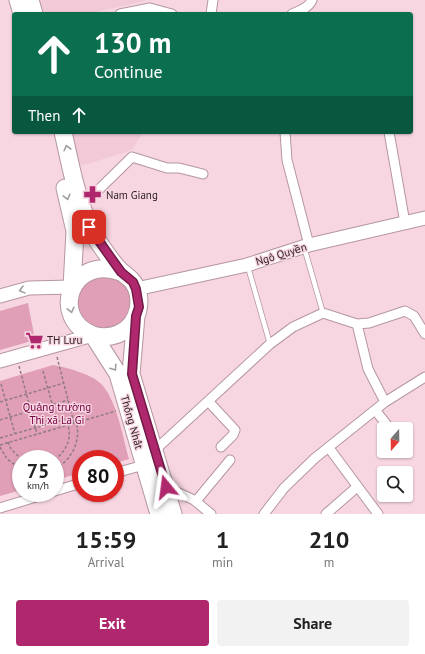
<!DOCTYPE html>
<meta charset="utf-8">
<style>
:root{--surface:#fff;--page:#f2f2f2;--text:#222;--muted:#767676;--accent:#af286d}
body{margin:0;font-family:"PT Sans",sans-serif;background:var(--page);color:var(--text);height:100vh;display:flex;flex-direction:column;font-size:15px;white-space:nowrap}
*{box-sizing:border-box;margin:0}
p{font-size:13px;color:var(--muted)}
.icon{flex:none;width:22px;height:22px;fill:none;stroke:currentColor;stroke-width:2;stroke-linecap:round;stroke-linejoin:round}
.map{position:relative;height:514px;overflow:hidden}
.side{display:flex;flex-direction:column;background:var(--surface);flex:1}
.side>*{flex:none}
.top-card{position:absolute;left:12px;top:12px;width:401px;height:122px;border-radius:4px;box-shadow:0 1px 3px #0004;background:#0b6e4f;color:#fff;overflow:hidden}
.needle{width:26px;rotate:200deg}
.buttons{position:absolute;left:377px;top:422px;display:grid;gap:8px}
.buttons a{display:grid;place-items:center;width:36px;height:36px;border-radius:4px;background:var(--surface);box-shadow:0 1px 3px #0004;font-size:20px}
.speed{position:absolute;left:12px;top:450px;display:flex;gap:8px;font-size:20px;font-weight:700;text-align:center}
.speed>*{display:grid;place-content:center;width:52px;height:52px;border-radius:50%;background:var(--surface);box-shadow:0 1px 3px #0004;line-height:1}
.speed small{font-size:10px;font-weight:400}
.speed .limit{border:6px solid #d22;background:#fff;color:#111}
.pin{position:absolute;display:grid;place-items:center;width:34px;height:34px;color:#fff;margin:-17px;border-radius:8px;box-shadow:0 2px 6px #0006}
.me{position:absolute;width:44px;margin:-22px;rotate:344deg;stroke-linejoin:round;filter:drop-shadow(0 0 3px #0008)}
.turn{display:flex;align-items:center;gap:14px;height:84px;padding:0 16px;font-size:18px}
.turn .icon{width:52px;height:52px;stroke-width:2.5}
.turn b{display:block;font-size:28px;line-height:34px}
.then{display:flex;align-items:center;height:38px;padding:0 16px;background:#0003;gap:8px;font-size:15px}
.eta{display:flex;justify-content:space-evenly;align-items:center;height:68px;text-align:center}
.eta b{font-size:24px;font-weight:800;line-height:28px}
.cta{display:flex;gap:8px;margin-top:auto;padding:8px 16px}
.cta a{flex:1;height:46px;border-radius:4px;background:var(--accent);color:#fff;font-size:16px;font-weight:800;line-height:46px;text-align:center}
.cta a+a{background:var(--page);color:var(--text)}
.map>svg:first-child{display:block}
</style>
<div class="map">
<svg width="425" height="514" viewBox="0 0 425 514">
<rect width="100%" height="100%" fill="#f7d6e1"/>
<path fill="#f1c9d7" d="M 39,0 L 145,0 L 145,1 L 87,14 L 43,14 Z
M 69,132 L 143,132 L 132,150 L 78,167 Z"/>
<path fill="#e09eb7" d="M 98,274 L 123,281 C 125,286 131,292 131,297 C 135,337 77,338 77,304 C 77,285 82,283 98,274 Z
M 28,303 L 35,340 L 0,350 L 0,311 Z
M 53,365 C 68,368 93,374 103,386 C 117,402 123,438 129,459 L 115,463 L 115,459 L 81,459 L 81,473 L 55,480 L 55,459 L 21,459 L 21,490 L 0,496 L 0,381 Z"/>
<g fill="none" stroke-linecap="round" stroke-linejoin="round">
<defs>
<path id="lane" d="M 304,247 L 323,313
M 248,267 L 270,344"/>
<path id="street" d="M 120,14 L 150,8 L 172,14
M 211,14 L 213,0
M 292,14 C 299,11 309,8 312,0
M 285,132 L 287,160 L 309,245
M 389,132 L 405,223
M 81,207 L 132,157 L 167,168 L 179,168 L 203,174
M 357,324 L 369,323 L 405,311 L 414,316 L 425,334
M 208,401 L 235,430 L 233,435 L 221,447
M 376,411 L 390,429
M 329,448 L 378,514
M 155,450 L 270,344 L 293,327 L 323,313 L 357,324 L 368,369 L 385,402
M 115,473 L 144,465
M 166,487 L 194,500 L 211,514
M 55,491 L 81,483
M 196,501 L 230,460
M 0,508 L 49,493
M 264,514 L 284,488 L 315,458 L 385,402 L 425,377
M 326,514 L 357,487"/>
<path id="secondary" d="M 136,289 L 247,265 L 309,245 L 425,218
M 0,296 L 29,288 L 72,287
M 0,361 L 93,335"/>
<path id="highway" d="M 18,0 L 22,14
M 30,0 L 34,14
M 63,132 C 70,163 76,196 89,225 C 92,234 114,266 122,272 C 126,276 130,278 133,282 C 144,298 139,323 122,332 C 113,337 102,338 93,335 C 50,319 69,254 121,272
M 65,188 L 75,231 L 72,287
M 136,316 L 131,374 L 173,514
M 93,335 L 118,374 L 159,514"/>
</defs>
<use href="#lane" stroke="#b596a1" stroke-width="6"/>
<use href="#street" stroke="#b596a1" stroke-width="11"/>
<use href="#secondary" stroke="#b596a1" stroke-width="15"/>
<use href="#highway" stroke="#b596a1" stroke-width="19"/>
<path stroke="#917b82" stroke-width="1.5" stroke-dasharray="3 2" stroke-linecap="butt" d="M 57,357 L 74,423
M 19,366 L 37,434
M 43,371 L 57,421
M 1,384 L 15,434
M 0,402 L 64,383
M 0,420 L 68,400
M 0,438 L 73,417
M 8,442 L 11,449 L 21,459
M 0,445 L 116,411
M 0,447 L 7,459 L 21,469
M 55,460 C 66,450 72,440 68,425
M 55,469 C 71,461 82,440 76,422"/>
<use href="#lane" stroke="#fff" stroke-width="4.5"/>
<use href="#street" stroke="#fff" stroke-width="9"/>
<use href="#secondary" stroke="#fff" stroke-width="13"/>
<use href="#highway" stroke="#fff" stroke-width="17"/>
</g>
<defs><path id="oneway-chevron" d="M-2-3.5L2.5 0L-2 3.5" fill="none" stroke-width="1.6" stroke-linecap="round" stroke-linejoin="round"/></defs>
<g stroke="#a19c9e">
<use href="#oneway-chevron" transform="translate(67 148) rotate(-104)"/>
<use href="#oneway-chevron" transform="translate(67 197) rotate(76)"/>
<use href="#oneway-chevron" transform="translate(22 290) rotate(165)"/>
<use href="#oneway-chevron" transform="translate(71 310) rotate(76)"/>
<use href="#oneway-chevron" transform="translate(114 368) rotate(57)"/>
</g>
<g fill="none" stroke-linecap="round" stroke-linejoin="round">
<defs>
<path id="route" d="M 89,227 L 121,272 L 133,282 L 136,289 L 139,307 L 136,316 L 132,374 L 166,487"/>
</defs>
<use href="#route" stroke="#721a47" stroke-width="10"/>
<use href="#route" stroke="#af286d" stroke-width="7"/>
</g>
<defs>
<symbol id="pharmacy-bare" viewBox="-9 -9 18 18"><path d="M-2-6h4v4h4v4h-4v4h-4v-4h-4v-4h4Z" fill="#af286d" stroke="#f7d6e1" stroke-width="2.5" paint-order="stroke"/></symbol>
<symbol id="supermarket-bare" viewBox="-9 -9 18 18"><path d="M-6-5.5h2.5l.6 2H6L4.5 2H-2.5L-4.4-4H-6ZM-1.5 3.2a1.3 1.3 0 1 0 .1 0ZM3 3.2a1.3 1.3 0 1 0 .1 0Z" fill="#af286d" stroke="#f7d6e1" stroke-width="2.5" paint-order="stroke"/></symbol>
</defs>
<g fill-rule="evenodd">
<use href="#pharmacy-bare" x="80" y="182" width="25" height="25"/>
<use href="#supermarket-bare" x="22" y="328" width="25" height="25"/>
</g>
<g text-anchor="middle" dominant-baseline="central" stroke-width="3" stroke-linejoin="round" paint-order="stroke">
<g font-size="11" fill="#2f2327" stroke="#f7d6e1" text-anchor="start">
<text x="106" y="195">Nam Giang</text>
<text x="47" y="340">TH Lưu</text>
</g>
<g font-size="11" fill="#2f2327" stroke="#f7d6e1">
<text transform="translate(281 254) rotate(-17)">Ngô Quyền</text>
<text transform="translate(132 422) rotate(74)">Thống Nhất</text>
</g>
<g font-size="11" fill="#750043" stroke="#f7d6e1">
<text x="57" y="407">Quảng trường<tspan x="57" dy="13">Thị xã La Gi</tspan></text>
</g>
</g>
</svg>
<div class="buttons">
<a><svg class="needle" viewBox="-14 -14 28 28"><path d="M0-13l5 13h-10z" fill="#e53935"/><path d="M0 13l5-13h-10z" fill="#767676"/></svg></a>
<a><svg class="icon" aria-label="search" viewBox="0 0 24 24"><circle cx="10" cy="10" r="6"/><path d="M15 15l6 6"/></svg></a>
</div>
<div class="speed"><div>75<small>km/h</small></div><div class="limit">80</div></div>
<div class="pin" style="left:89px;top:227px;background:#d93025"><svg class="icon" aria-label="arrive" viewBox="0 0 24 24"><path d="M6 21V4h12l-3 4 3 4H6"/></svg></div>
<svg class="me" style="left:166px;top:487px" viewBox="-20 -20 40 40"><path d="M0-17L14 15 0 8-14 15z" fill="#af286d" stroke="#fff" stroke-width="4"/></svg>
<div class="top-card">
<div class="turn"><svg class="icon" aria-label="ahead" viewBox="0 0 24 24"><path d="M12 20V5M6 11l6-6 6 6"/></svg><div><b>130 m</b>Continue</div></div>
<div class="then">Then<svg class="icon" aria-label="ahead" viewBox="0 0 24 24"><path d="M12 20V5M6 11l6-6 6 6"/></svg></div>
</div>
</div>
<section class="side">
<div class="eta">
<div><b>15:59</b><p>Arrival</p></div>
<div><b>1</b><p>min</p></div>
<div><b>210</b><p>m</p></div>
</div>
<div class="cta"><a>Exit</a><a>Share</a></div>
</section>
